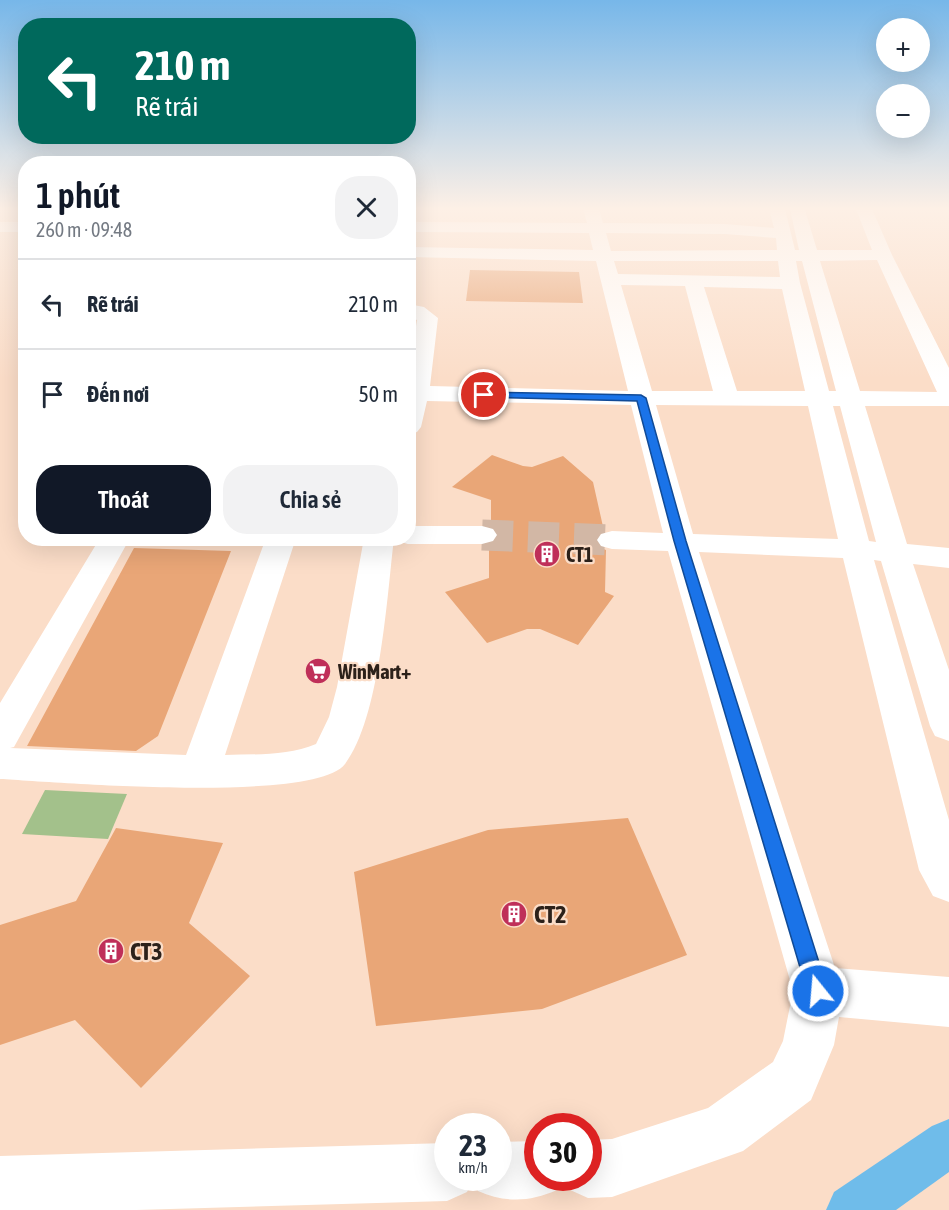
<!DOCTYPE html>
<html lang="vi">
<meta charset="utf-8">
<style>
:root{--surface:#fff;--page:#f2f2f3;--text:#1f2937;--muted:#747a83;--line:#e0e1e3;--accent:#111827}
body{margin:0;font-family:"Asap Condensed",sans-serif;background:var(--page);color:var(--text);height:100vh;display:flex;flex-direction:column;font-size:22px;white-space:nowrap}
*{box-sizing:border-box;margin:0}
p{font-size:20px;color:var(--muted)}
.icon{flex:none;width:33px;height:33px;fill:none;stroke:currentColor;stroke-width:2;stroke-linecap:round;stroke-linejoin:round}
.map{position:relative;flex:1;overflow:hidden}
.sheet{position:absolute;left:18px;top:156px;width:398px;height:390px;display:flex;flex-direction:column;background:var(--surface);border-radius:24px;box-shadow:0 6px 24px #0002}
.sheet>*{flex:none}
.hud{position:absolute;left:18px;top:18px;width:398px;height:126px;border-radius:24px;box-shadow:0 6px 24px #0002;background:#00695c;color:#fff;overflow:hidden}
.controls{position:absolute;left:876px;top:18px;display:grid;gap:12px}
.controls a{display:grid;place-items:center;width:54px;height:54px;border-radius:50%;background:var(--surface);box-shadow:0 6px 24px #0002;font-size:30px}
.speed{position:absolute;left:434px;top:1113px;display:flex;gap:12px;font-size:30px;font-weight:700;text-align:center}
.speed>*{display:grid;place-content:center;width:78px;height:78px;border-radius:50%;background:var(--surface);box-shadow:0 6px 24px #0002;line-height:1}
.speed small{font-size:15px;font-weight:400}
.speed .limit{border:9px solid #d22;background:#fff;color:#111}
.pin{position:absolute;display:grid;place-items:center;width:51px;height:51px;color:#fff;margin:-26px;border:3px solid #fff;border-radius:50%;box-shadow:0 2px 6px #0007}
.me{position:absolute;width:66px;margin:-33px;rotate:343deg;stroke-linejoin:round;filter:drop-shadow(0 0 4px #0008)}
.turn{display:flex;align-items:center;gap:21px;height:126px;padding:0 18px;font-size:27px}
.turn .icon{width:78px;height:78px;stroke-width:2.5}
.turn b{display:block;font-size:42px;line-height:51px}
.round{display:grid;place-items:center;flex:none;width:63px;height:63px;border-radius:24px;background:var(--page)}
.summary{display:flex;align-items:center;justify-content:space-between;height:102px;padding:0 18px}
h1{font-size:36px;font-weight:600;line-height:45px;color:var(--accent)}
.cta{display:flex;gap:12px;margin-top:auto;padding:12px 18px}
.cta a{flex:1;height:69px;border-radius:24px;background:var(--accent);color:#fff;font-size:24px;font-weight:600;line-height:69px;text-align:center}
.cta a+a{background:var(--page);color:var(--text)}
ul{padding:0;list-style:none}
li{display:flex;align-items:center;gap:18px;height:90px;padding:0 18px;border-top:2px solid var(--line)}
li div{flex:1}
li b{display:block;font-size:22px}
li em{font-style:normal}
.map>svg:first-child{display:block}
</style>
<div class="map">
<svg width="949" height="1210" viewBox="0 0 949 1210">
<rect width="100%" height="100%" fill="#fbddc8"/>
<path fill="#a3c18b" d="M 45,790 L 127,794 L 108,839 L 22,834 Z"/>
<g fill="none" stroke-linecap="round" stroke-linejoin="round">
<path fill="#6fbcea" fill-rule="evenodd" d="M 949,1119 L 949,1172 L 896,1210 L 826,1210 L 834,1192 L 932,1126 Z"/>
</g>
<path fill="#e9a677" d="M 470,270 L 579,272 L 583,303 L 466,301 Z
M 492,455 L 523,466 L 532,467 L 563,456 L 593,482 L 604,531 L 599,533 L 595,541 L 599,547 L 606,550 L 605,592 L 614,596 L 578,645 L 540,629 L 527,629 L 487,643 L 445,592 L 489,578 L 489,544 L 495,542 L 499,536 L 495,528 L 491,526 L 491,500 L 452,487 Z
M 134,548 L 231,551 L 158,736 L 136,751 L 27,746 Z
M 628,818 L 687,955 L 542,1009 L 376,1026 L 354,872 L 488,830 Z
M 116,828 L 223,843 L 189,923 L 250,976 L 141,1088 L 75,1020 L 0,1045 L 0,925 L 76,901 Z"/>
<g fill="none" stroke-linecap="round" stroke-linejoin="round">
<path stroke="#d2b7a5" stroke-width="31" stroke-dasharray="31 15" stroke-linecap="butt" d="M 482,535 L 612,540"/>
<path fill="#fff" fill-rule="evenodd" d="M 583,209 L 599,209 L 603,223 L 725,224 L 774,228 L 769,209 L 785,209 L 795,250 L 799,250 L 790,209 L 805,210 L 817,250 L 872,250 L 856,209 L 872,209 L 892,255 L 949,368 L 949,406 L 865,406 L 907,544 L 949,548 L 949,568 L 913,564 L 949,670 L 949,741 L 935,736 L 930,726 L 881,561 L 874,560 L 949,820 L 949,902 L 933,896 L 919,870 L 843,558 L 699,552 L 835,968 L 949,977 L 949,1027 L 839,1017 L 834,1045 L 811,1100 L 743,1151 L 612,1197 L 588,1198 L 568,1189 L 563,1178 L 588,1178 L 588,1140 L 612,1139 L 708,1108 L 773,1062 L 783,1041 L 793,991 L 668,551 L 612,549 L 601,546 L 597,540 L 601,534 L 612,531 L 663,533 L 631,405 L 427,401 L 421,427 L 417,432 L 408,435 L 408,376 L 417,320 L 408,316 L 408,304 L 424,307 L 438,318 L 430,386 L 628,391 L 596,261 L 408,257 L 408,247 L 593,250 L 589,233 L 408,232 L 408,222 L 587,223 ZM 606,233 L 725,234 L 776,238 L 777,250 L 611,251 ZM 877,260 L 937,392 L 860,391 L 820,261 ZM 614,261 L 778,261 L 780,277 L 618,274 ZM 796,261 L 802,261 L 836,391 L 829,391 L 800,283 ZM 621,285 L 685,286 L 713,391 L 652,391 ZM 704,287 L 782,289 L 805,391 L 737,391 ZM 656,405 L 808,406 L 838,539 L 693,534 ZM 833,406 L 840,406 L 876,542 L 869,541 Z
M 0,222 L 26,222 L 26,232 L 0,232 Z
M 408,526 L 482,526 L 493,529 L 497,535 L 493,541 L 482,544 L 408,544 L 397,541 L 395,538 L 408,538 Z
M 100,538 L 130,538 L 14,747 L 10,748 L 186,755 L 266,538 L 296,538 L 225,755 C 255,754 288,756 316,744 L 329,717 L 337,687 L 364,538 L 394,538 C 387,597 380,718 345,764 C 315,804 56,782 0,779 L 0,703 Z
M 537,1141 L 537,1178 L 563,1178 L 557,1190 C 530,1202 505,1203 478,1191 L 473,1179 L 467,1192 L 447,1201 L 136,1210 L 0,1210 L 0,1156 L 447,1143 L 447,1178 L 498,1178 L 498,1142 Z"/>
</g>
<linearGradient id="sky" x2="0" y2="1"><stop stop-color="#77b7e9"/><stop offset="0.55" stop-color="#fdf0e6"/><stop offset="1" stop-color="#fdf0e6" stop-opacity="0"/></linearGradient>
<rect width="949" height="379" fill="url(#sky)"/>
<path fill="#1a73e8" stroke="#114b97" stroke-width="1.5" d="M 484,392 L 641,395 L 646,398 L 686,541 L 828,991 L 825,998 L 818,1001 L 810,998 L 807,991 L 674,541 L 637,401 L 481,397 L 481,393 Z"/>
<defs>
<symbol id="building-disc" viewBox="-11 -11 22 22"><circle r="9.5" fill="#bf2f59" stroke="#fbddc8"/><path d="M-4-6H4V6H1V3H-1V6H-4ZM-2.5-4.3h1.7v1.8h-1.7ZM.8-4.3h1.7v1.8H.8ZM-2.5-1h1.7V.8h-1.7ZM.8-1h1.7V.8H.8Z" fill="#fff"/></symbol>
<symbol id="supermarket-disc" viewBox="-11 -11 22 22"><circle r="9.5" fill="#bf2f59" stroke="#fbddc8"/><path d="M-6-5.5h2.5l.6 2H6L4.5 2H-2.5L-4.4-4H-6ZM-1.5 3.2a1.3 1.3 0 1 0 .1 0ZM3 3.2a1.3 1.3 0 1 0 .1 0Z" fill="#fff"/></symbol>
</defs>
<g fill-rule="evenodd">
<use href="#building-disc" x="532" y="539" width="30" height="30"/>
<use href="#supermarket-disc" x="303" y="656" width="30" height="30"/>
<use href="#building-disc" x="499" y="899" width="30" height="30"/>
<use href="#building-disc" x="96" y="936" width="30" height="30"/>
</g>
<g text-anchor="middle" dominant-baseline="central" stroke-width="4.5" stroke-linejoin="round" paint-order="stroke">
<g font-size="20" font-weight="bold" fill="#2c211a" stroke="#fbddc8" text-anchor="start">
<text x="566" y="554">CT1</text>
<text x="338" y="671">WinMart+</text>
</g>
<g font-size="24" font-weight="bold" fill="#2c211a" stroke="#fbddc8" text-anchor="start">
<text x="534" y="914">CT2</text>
<text x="130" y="951">CT3</text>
</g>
</g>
</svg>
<div class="controls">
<a>+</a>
<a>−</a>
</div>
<div class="speed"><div>23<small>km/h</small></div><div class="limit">30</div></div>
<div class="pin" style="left:484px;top:395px;background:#d93025"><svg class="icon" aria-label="arrive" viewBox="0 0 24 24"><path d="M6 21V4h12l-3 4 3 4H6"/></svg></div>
<svg class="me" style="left:818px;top:991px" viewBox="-20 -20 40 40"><circle r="17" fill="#1a73e8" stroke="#fff" stroke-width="3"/><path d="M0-11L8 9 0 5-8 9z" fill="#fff"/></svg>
<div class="hud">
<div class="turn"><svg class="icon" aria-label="left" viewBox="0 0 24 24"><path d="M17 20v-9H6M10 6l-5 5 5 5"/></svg><div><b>210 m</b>Rẽ trái</div></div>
</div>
<section class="sheet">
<div class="summary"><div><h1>1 phút</h1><p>260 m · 09:48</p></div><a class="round"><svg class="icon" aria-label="close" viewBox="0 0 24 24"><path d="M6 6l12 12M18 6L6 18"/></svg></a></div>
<ul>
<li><svg class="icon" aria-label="left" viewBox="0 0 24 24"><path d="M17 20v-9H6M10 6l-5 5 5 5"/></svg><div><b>Rẽ trái</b></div><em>210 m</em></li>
<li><svg class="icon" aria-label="arrive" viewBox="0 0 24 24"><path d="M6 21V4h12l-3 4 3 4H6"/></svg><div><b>Đến nơi</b></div><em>50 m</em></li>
</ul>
<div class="cta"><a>Thoát</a><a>Chia sẻ</a></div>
</section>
</div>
